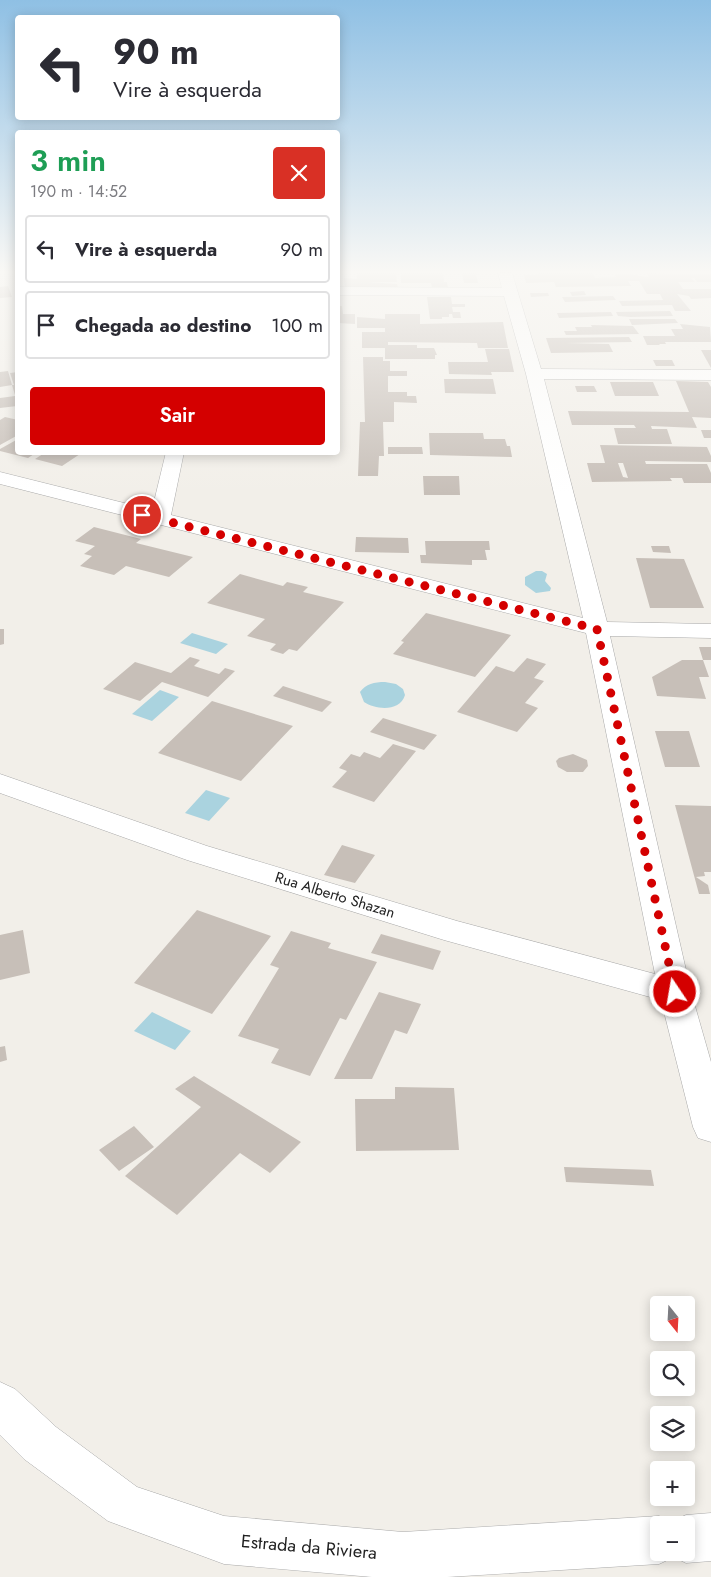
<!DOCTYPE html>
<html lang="pt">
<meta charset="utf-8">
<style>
:root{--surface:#fff;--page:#f7f7f7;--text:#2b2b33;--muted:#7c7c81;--line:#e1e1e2;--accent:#d40000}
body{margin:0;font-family:Jost,sans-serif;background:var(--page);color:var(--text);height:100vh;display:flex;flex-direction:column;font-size:19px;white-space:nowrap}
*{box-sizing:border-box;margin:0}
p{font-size:16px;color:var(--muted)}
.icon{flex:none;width:28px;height:28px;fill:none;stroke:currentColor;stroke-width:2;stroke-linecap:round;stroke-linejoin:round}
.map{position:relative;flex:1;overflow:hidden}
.sheet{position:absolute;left:15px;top:130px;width:325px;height:325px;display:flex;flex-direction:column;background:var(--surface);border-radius:5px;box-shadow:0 2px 12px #0003}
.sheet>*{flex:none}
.hud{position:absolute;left:15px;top:15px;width:325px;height:105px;border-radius:5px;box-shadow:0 2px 12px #0003;background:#fff;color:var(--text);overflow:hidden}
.needle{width:32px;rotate:162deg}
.controls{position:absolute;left:650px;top:1296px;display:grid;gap:10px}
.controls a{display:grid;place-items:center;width:45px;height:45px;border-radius:5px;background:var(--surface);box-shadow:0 2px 12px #0003;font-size:25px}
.pin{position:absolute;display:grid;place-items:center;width:42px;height:42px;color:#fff;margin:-21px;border:2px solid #fff;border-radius:50%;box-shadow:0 1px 5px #0007}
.me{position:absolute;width:55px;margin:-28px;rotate:348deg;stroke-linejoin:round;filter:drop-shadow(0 0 4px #0008)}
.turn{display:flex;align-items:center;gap:18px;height:105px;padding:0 15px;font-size:22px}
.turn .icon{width:65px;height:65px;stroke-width:2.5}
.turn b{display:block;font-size:35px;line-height:42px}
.round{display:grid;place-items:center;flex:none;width:52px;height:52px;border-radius:5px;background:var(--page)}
.head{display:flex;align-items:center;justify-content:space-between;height:85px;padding:0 15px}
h1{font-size:30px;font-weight:600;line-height:38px;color:#1e9e55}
.button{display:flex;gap:10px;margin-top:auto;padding:10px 15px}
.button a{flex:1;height:58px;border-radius:5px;background:var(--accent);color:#fff;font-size:20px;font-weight:600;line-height:58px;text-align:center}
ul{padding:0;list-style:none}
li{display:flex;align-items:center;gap:15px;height:68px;margin:0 10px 8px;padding:0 5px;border:2px solid var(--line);border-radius:5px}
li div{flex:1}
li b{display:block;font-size:19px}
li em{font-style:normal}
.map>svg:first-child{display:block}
</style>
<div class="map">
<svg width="711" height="1577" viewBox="0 0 711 1577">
<rect width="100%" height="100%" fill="#f2efe9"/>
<path fill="#aad3df" d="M 536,571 L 542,571 L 547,574 L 545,581 L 551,588 L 550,591 L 536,593 L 525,585 L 525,577 Z
M 192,633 L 228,644 L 216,654 L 180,643 Z
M 385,682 L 396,684 L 403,689 L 405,695 C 400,712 376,710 364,702 L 360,692 C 366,684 374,682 385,682 Z
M 160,690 L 179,697 L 152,721 L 132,714 Z
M 206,790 L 230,798 L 209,821 L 185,813 Z
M 152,1012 L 191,1031 L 175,1050 L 134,1031 Z"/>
<path fill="#c7bfb8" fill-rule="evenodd" d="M 357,273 L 396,273 L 397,282 L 367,282 L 397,284 L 398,288 L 345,287 L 344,278 L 357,279 Z
M 401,273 L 443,273 L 444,282 L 447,282 L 448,288 L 432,288 L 431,283 L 401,283 Z
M 462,273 L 476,273 L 478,283 L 464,283 Z
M 537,273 L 592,273 L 595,278 L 616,277 L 615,275 L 626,274 L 649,277 L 647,273 L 711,274 L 711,282 L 697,282 L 694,278 L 691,278 L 695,282 L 678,282 L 683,289 L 711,289 L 711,298 L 691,299 L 689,296 L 677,294 L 691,311 L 675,311 L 672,305 L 622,306 L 619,301 L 663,300 L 660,294 L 647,294 L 639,281 L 628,281 L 631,286 L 556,287 L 554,282 L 526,283 L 524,275 L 538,275 Z
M 8,286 L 12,297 L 0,298 L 0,287 Z
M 584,291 L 586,295 L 572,296 L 570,292 Z
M 530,293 L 548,293 L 549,296 L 531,297 Z
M 613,296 L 616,300 L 565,302 L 562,297 Z
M 427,297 L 451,297 L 452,304 L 465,304 L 465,307 L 452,307 L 453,312 L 460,312 L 461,318 L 453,318 L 452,314 L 449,314 L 449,317 L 442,317 L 442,319 L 430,319 Z
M 338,306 L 342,306 L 343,314 L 355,314 L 355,324 L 338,323 Z
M 670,311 L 673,316 L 630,317 L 618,316 L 616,312 Z
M 611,312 L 613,316 L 559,318 L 557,313 Z
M 385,314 L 420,314 L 420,324 L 503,322 L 508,348 L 478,348 L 477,343 L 388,342 L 388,345 L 417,345 L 417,348 L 434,348 L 437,355 L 435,355 L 435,359 L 385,359 L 385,348 L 362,348 L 362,332 L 385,332 L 385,328 L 357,328 L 357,317 L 385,319 Z
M 629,319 L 675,319 L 678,323 L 632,325 Z
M 680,324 L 710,327 L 711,342 L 665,342 L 666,344 L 659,344 L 660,345 L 647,345 L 643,336 L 675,336 L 671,329 L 683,329 Z
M 591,325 L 633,326 L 639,334 L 566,335 L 564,331 L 577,331 L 575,327 L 592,327 Z
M 629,337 L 632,342 L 566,343 L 609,344 L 613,352 L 551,353 L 546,338 Z
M 485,349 L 509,349 L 514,372 L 491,372 L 492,375 L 449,374 L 448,362 L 488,362 Z
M 701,350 L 711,350 L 711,368 Z
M 363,357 L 383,357 L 383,361 L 390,361 L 390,371 L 407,371 L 407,376 L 388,376 L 388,392 L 407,392 L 407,396 L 416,396 L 417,403 L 394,402 L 394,422 L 383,422 L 384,456 L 379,456 L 378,476 L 358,476 L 360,422 L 365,422 Z
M 653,360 L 672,360 L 675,366 L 656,366 Z
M 8,371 L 12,385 L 14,385 L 10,373 L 18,372 L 18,395 L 15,395 L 12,385 L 0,387 L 0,372 Z
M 444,379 L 493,379 L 496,394 L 445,393 Z
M 676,381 L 708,382 L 711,387 L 711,418 L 692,417 L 697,428 L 651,426 L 652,429 L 667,429 L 672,444 L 618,444 L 614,428 L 636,428 L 634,425 L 572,425 L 568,411 L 689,412 Z
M 610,382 L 653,382 L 659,396 L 615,396 Z
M 575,386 L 594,386 L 597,392 L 577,392 Z
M 15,396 L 17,406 L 0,408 L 0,398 Z
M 5,417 L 18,420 L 18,435 L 0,445 L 0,420 Z
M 701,430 L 711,430 L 711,438 L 704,438 Z
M 429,433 L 483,433 L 484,439 L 505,439 L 507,446 L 510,446 L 512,457 L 430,455 Z
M 18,439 L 18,452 L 37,452 L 28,458 L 0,451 L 0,449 Z
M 600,445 L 707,447 L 711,456 L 711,462 L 645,461 L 646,464 L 707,464 L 711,473 L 711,483 L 684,483 L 682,478 L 670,478 L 672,481 L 592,482 L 587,463 L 605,463 ZM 618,463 L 623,463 L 628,478 L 623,477 Z
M 388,447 L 422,447 L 423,454 L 388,454 Z
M 46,452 L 83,452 L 62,466 L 35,459 Z
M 423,476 L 459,476 L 460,495 L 424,495 Z
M 94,527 L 141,539 L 136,543 L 193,557 L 169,577 L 126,566 L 114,575 L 80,566 L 92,556 L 84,554 L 95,546 L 75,541 Z
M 356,537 L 408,538 L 409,553 L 355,552 Z
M 425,541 L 489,541 L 490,550 L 485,550 L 487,560 L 472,560 L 472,565 L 421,563 L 420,555 L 426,555 Z
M 651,546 L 669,546 L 671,553 L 653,552 Z
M 636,558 L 684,559 L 704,608 L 650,608 Z
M 240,574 L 283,586 L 287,582 L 308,587 L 303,592 L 344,602 L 297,651 L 289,649 L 283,654 L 270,650 L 276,644 L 247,636 L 265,619 L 207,603 Z
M 426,613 L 511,635 L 475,677 L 393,654 L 404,642 L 401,641 Z
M 0,629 L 4,629 L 4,644 L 0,645 Z
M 699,647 L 711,647 L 711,660 L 703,660 Z
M 190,657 L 200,660 L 194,666 L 219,674 L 225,668 L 235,671 L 208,697 L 162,682 L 140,701 L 103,689 L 135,662 L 171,673 Z
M 527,658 L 546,664 L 534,678 L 544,681 L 525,703 L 538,708 L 517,732 L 457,712 L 496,666 L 514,672 Z
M 682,660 L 703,660 L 709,677 L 699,677 L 706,699 L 657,696 L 652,677 Z
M 283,686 L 317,697 L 332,702 L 322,712 L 273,696 Z
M 212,701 L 293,726 L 241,781 L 158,753 Z
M 383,718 L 421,730 L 437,735 L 424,750 L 370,732 Z
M 655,731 L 689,731 L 700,767 L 665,767 Z
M 393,744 L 416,751 L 374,802 L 332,787 L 347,771 L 339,768 L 351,754 L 360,757 L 364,752 L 380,758 Z
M 573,754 L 587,760 L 588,766 L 583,772 L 567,772 L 558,767 L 556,761 L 559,758 Z
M 675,805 L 711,806 L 711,872 L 704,872 L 705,876 L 696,877 L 708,885 L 710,894 L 699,894 Z
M 342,845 L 375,855 L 355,883 L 324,875 Z
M 197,910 L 271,936 L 212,1014 L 134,983 Z
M 23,930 L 30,973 L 0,980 L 0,935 Z
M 291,931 L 331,943 L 328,948 L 377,962 L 346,1020 L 340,1018 L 310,1076 L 271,1063 L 279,1049 L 238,1036 L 279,968 L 270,965 Z
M 381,934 L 441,951 L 433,970 L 371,953 Z
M 379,992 L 421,1004 L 407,1034 L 395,1030 L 372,1079 L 334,1079 Z
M 5,1046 L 7,1060 L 0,1062 L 0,1047 Z
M 194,1076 L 301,1142 L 270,1173 L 240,1153 L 177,1215 L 125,1176 L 201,1107 L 175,1089 Z
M 395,1087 L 454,1088 L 459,1150 L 356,1151 L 355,1099 L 395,1099 Z
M 134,1126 L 154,1147 L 119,1171 L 99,1150 Z
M 564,1167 L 651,1170 L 654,1186 L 566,1182 Z"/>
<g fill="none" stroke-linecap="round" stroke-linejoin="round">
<defs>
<path id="minor" d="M 498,273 L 512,273 L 541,369 L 711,370 L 711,380 L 544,379 L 607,622 L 711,624 L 711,638 L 610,636 L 691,992 L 711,1062 L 711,1142 L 698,1138 L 693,1127 L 661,1000 L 444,940 L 187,860 L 0,793 L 0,774 L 207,846 L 457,921 L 655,974 L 586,633 L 0,484 L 0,472 L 152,510 L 166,452 L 184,452 L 171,515 L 583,618 L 526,374 L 504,296 L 338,295 L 338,287 L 502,288 Z
M 0,1382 L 15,1389 L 56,1427 L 137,1487 L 224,1516 L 403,1532 L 659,1516 L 671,1522 L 686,1515 L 711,1513 L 711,1561 L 686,1563 L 674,1557 L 659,1564 L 447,1577 L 372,1577 L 224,1564 L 108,1521 L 24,1459 L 0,1435 ZM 659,1525 L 686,1525 L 686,1552 L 659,1552 Z"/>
</defs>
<use href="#minor" stroke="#a9a9a9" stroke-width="1"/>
<use href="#minor" fill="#fff" fill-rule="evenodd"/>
</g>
<linearGradient id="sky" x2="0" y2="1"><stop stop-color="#8fc0e4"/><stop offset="0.55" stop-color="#f9f8f5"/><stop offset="1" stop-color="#f9f8f5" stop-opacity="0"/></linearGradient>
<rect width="711" height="494" fill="url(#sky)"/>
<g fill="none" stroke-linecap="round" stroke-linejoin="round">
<path stroke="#d40000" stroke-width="9" stroke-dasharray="0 16.2" d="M 142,515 L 597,629 L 675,992"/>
</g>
<g text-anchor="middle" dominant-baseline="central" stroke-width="4" stroke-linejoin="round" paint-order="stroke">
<g font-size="15" fill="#222" stroke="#fff">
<text transform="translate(335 895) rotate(17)">Rua Alberto Shazan</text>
</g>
<g font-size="18" fill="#222" stroke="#fff">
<text transform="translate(309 1547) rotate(5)">Estrada da Riviera</text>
</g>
</g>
</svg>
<div class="controls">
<a><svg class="needle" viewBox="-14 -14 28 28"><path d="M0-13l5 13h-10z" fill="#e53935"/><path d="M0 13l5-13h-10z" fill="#7c7c81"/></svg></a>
<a><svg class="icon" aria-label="search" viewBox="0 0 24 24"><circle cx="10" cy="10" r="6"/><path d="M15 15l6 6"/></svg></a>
<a><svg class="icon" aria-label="layers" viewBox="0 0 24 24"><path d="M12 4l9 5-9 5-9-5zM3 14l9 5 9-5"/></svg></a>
<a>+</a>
<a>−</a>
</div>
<div class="pin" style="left:142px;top:515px;background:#d93025"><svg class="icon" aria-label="arrive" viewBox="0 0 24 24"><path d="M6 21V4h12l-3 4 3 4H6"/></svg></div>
<svg class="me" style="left:675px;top:992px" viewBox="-20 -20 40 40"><circle r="17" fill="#d40000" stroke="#fff" stroke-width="3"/><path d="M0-11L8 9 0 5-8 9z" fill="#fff"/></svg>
<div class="hud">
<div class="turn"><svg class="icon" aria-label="left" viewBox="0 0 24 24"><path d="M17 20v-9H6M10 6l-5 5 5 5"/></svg><div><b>90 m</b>Vire à esquerda</div></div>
</div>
<section class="sheet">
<div class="head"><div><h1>3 min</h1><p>190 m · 14:52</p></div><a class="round" style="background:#d93025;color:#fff"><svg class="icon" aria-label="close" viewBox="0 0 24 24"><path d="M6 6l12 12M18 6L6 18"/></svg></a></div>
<ul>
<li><svg class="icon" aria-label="left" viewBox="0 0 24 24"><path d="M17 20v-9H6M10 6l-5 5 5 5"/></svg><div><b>Vire à esquerda</b></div><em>90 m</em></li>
<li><svg class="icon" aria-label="arrive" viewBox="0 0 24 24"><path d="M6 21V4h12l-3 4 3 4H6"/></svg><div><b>Chegada ao destino</b></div><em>100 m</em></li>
</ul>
<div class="button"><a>Sair</a></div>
</section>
</div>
